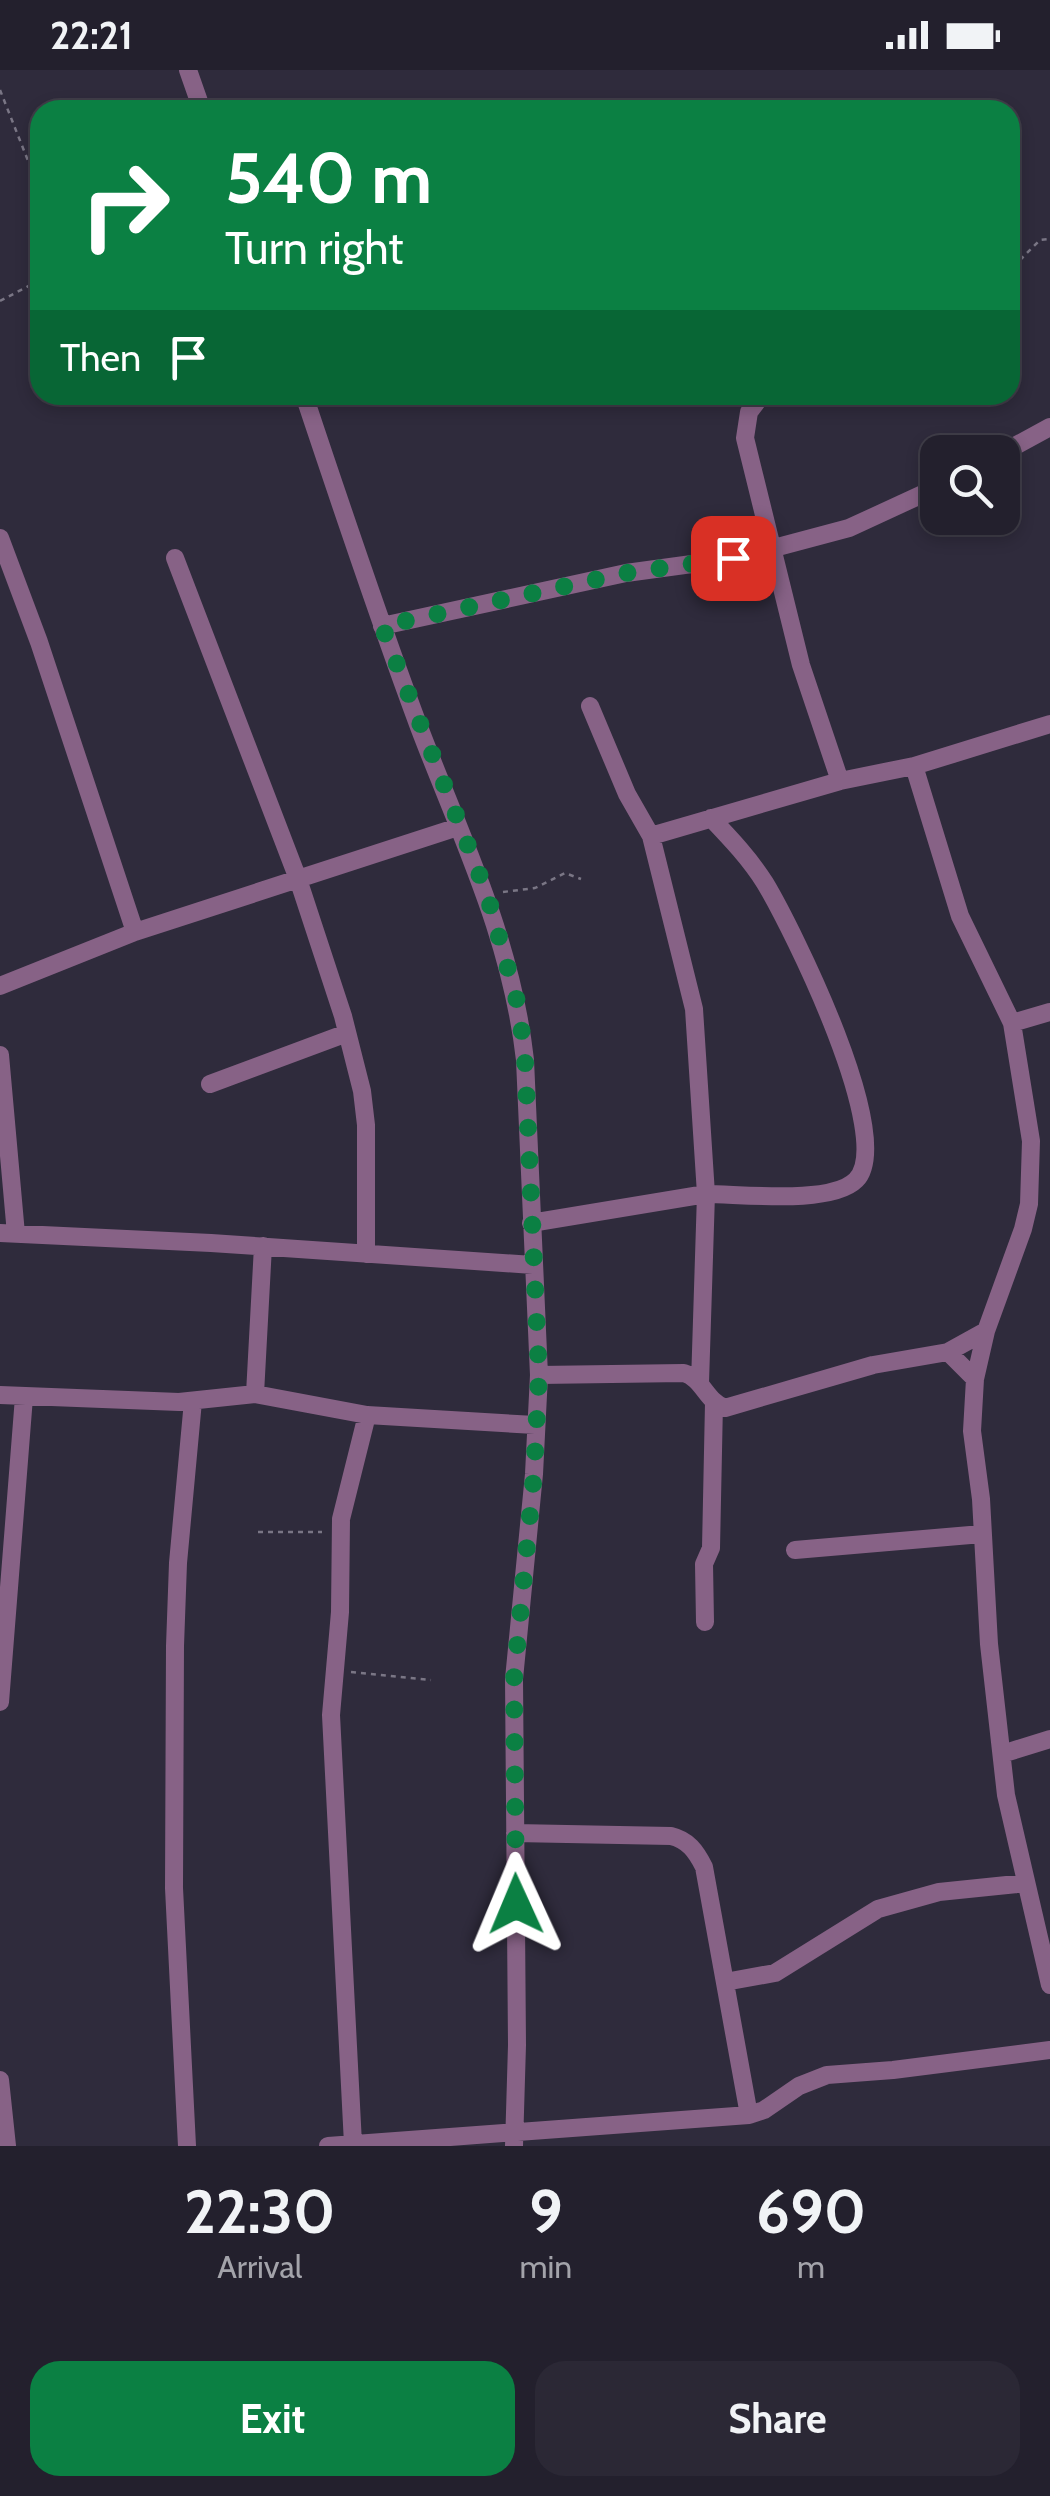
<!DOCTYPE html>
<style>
:root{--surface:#23202d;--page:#2b2835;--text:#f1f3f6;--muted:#a3a3aa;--line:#403e49;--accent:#0b8043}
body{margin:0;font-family:Cabin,sans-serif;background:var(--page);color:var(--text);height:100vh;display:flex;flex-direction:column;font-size:38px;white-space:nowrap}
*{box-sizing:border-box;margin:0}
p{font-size:32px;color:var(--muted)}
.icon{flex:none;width:55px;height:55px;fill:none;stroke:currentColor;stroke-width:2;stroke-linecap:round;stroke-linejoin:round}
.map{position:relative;height:2076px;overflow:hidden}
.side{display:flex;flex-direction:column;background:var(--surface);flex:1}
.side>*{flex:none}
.banner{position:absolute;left:30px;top:30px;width:990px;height:305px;border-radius:30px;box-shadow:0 5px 15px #0003,0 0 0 2px var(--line);background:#0b8043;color:#fff;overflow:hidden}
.controls{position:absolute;left:920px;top:365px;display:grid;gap:20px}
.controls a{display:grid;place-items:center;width:100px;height:100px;border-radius:20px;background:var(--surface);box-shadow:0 5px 15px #0003,0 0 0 2px var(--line);font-size:50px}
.pin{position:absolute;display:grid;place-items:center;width:85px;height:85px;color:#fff;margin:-42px;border-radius:20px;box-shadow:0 5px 15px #0006}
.me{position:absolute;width:110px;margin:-55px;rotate:359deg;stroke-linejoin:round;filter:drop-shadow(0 0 8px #0008)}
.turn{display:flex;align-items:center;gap:35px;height:210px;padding:0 30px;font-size:45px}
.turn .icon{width:130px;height:130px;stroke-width:2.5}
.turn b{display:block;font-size:70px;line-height:85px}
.then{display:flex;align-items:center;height:95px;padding:0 30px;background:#0003;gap:20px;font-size:38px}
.eta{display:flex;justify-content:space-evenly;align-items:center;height:170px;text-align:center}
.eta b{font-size:60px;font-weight:700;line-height:70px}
.action{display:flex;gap:20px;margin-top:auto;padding:20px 30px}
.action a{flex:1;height:115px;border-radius:30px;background:var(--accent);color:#fff;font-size:40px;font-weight:700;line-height:115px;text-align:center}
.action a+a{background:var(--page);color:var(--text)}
.status{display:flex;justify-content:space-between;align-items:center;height:70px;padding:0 50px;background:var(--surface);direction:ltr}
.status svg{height:28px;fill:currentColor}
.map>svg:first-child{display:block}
</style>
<div class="status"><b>22:21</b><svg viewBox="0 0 49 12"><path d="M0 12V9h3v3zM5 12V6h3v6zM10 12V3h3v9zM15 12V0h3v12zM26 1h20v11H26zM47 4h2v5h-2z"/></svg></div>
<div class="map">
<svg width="1050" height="2076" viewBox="0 0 1050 2076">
<rect width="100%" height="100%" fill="#2f2b3c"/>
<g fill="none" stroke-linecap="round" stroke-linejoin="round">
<path stroke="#7a7685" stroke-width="2.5" stroke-dasharray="5 5" stroke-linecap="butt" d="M 0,20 L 40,121
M 1010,189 L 1020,190 L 1040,170 L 1050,169
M 0,231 L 40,210
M 503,822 L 535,818 L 565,803 L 581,809
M 258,1462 L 322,1462
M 351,1602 L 431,1610"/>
<path stroke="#876286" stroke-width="18" d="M 188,0 L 202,40
M 304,325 C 341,436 378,547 419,657 C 462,770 511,867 525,990 L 539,1305 L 534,1404 L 514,1609 L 517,1975 L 514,2076
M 762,325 L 749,342 L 745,368 L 801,595 L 840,711
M 1002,383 L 1050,357
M 0,468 L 39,572 L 135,862
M 175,488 L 298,809 L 343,946 L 362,1021 L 366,1055 L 366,1184
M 382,556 L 626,503 L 714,491 L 774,478 L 849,458 L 938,417
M 590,636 L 627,724 L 651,766 L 840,711 L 914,696 L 1050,654
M 914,696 L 960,846 L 1012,953 L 1050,942
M 0,916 L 135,862 L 458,757
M 1012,953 L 1031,1071 L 1029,1134 L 1023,1159 L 986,1261 L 975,1309 L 972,1361 L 981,1429 L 989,1574 L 1006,1725 L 1050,1915
M 0,985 L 16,1164
M 210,1014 L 347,963
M 531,1153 L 706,1124 L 694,939 L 651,766
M 0,1163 L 211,1173 L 533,1195
M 948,1282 L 975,1309
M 539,1305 L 684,1303 C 703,1309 706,1331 725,1338 L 873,1295 L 948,1282 L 986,1261
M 700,1313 L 706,1124 C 741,1124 831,1135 856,1110 C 897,1069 792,858 765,813 C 750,789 731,769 711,748
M 255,1324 L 263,1176
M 0,1325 L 179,1332 L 255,1324 L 367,1345 L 535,1355
M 795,1480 L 982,1464
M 705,1552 L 704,1494 L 711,1478 L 714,1333
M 0,1632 L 24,1327
M 1002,1684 L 1050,1669
M 515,1763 L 671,1766 C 688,1770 696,1781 704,1797 L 749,2045
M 725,1912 L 775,1903 L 878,1839 L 939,1822 L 1026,1813
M 0,2010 L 7,2076
M 353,2074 L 331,1645 L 340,1542 L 341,1449 L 367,1345
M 187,2076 L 174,1818 L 175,1576 L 178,1493 L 193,1331
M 328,2076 L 749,2045 L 764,2040 L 799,2016 L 827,2005 L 893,2000 L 1050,1980"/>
</g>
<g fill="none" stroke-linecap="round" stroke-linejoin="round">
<path stroke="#0b8043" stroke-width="18" stroke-dasharray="0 32.4" d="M 516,1834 L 514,1609 L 534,1404 L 539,1305 L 525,990 L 519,938 L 487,824 L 382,556 L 626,503 L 733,488"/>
</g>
</svg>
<div class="controls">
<a><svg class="icon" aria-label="search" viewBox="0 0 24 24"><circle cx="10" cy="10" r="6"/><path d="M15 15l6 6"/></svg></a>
</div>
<div class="pin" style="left:733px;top:488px;background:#d93025"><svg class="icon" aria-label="arrive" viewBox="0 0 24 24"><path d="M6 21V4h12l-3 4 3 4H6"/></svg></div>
<svg class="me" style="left:516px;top:1834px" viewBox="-20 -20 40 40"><path d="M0-17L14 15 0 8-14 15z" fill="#0b8043" stroke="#fff" stroke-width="4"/></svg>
<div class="banner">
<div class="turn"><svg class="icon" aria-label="right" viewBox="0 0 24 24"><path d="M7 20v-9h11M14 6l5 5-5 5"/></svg><div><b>540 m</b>Turn right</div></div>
<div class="then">Then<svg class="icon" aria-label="arrive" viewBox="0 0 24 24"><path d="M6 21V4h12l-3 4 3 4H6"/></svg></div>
</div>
</div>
<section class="side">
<div class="eta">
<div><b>22:30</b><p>Arrival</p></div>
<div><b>9</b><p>min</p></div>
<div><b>690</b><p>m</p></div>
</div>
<div class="action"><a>Exit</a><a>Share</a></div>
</section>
